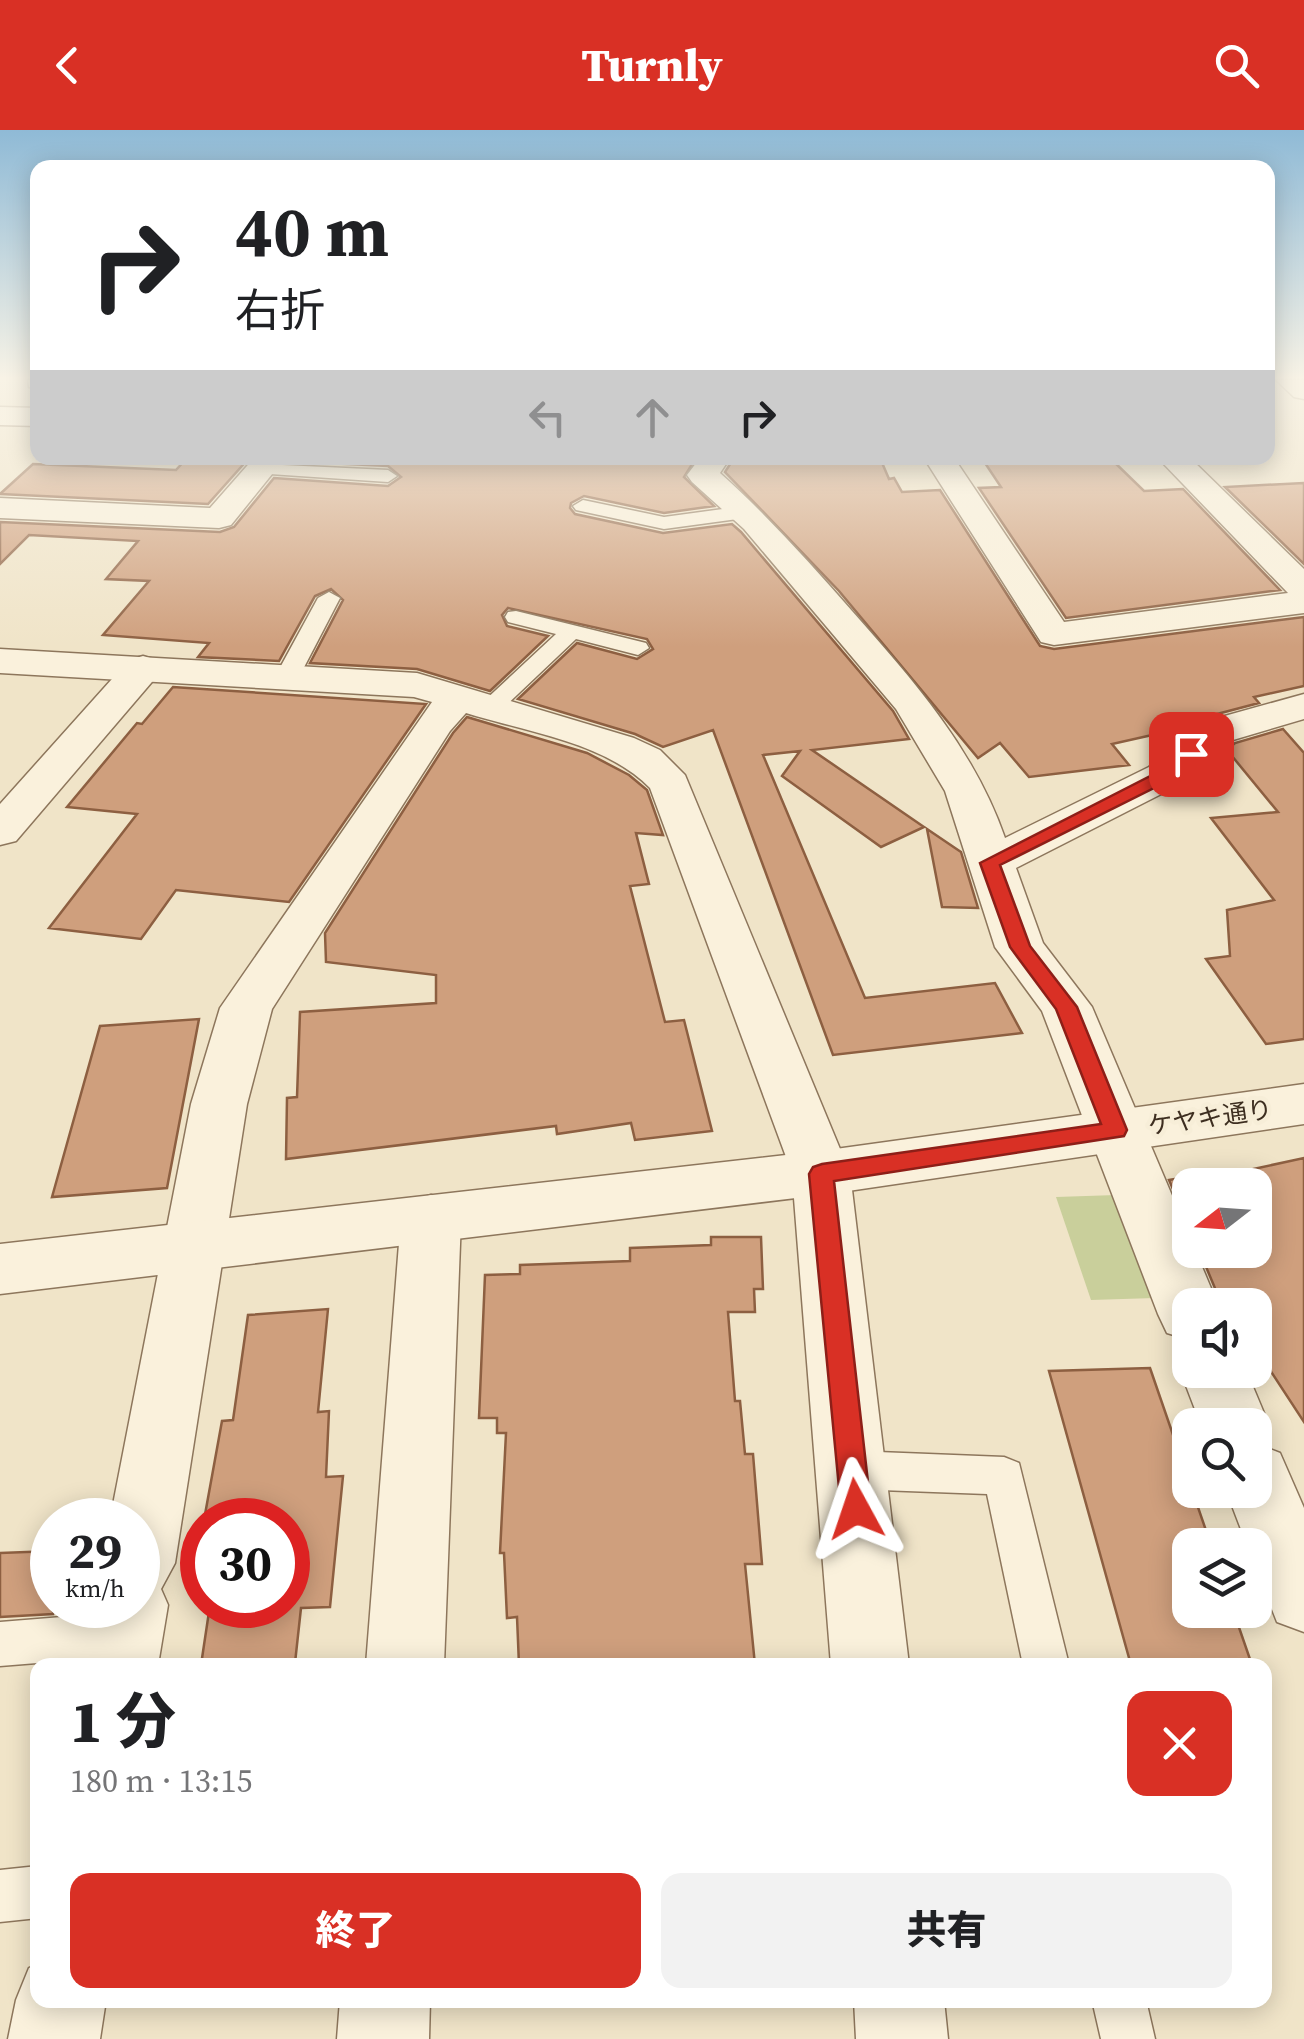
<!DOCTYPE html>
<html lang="ja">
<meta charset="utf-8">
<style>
:root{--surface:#fff;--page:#f2f2f2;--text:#202124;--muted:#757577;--accent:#d93025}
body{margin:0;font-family:"Source Serif 4","Noto Sans JP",serif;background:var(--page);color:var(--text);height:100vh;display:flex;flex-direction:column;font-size:38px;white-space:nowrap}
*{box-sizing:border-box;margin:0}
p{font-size:32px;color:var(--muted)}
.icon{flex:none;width:55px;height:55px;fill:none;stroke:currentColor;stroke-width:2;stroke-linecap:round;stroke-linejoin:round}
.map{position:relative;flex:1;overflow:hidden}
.drawer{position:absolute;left:30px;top:1528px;width:1242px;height:350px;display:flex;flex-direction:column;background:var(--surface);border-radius:20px;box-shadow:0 5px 25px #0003}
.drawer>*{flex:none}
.banner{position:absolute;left:30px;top:30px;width:1245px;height:305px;border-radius:20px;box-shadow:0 5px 25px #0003;background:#fff;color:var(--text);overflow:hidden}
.needle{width:65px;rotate:253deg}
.tools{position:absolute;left:1172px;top:1038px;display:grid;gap:20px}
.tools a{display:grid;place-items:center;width:100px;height:100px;border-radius:20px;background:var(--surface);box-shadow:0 5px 25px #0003;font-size:50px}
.speed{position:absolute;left:30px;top:1368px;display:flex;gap:20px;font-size:50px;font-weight:700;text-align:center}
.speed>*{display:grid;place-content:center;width:130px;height:130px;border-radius:50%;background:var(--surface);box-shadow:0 5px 25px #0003;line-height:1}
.speed small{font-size:25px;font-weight:400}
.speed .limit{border:15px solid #d22;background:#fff;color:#111}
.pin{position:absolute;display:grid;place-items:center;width:85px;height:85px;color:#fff;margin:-42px;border-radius:20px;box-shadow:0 5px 15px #0006}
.me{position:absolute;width:110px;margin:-55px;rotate:355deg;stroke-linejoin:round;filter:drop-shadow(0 0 8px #0008)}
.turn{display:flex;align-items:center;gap:35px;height:210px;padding:0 40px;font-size:45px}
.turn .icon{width:130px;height:130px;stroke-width:2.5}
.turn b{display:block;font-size:70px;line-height:85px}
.lanes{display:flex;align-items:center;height:95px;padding:0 40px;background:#0003;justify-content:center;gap:50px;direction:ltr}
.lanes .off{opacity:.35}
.round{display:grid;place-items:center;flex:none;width:105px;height:105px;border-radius:20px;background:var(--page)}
.headline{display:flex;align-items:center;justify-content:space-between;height:170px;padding:0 40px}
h1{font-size:60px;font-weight:800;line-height:75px}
.action{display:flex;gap:20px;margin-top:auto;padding:20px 40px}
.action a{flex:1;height:115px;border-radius:20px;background:var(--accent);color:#fff;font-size:40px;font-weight:800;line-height:115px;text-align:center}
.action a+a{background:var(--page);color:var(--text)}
header{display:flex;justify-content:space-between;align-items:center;height:130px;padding:0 40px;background:var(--accent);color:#fff;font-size:45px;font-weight:800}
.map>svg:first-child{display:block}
</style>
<header><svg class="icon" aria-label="back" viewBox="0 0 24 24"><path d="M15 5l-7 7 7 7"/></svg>Turnly<svg class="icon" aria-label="search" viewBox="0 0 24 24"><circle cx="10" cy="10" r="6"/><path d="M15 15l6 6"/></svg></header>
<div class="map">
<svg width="1304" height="1909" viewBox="0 0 1304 1909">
<rect width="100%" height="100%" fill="#f0e4c8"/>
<path fill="#c9cf9b" d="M 1116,1065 L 1155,1168 L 1091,1170 L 1056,1067 Z"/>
<path fill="#cf9f7d" stroke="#8d5f41" stroke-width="2.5" d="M 187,328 L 249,328 L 208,374 L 0,364 L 33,334 L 176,340 Z
M 289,328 L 696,328 L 684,347 L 714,376 L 664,383 L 584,366 L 571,373 L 570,378 L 575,384 L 663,403 L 732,394 L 741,402 L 893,581 L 909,609 L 812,620 L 924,697 L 881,717 L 782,646 L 800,621 L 763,625 L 865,868 L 995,853 L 1022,903 L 833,925 L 713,600 L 663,617 L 635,604 L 518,569 L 577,513 L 637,529 L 653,519 L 647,509 L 508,478 L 502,485 L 507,496 L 548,506 L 490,561 L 417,539 L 310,533 L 343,470 L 331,459 L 315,466 L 279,531 L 198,527 L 209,513 L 103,505 L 149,451 L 106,449 L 138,411 L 29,405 L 0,434 L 0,392 L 220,402 L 234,397 L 274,348 L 388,356 L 401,347 L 388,336 L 287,331 Z
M 734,328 L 880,328 L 889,349 L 894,348 L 902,362 L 940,360 L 1040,516 L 1054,519 L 1304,487 L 1304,556 L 1254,567 L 1259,573 L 1202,588 L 1192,596 L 1112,614 L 1129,635 L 1029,647 L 1000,613 L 978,628 L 839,461 L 725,342 Z
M 1110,328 L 1144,361 L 1183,359 L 1280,460 L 1066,488 L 979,358 L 1001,357 L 983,330 Z
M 1304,353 L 1304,434 L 1225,357 Z
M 173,557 L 426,574 L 289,772 L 176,760 L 141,809 L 49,798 L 137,684 L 67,677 L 137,593 L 142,594 Z
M 467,587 L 587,623 L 629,645 L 647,660 L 663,705 L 636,703 L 649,754 L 630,756 L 665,892 L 684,890 L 712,1001 L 635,1010 L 631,993 L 557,1004 L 556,996 L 286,1029 L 287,968 L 297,967 L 300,882 L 436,873 L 436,845 L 326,832 L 325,803 L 453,603 Z
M 1283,599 L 1304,623 L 1304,909 L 1266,914 L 1206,829 L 1230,826 L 1227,780 L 1274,770 L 1211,688 L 1278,682 L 1227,620 L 1235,613 Z
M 927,699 L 961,722 L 978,778 L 942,777 Z
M 199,889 L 167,1058 L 52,1067 L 100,896 Z
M 1304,1028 L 1304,1292 L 1255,1217 L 1255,1175 L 1222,1175 L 1199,1120 L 1255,1120 L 1255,1055 L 1190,1055 L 1190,1098 L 1169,1050 L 1227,1040 L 1230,1044 Z
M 711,1107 L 761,1107 L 763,1159 L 754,1159 L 755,1182 L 728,1182 L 735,1271 L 740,1271 L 745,1324 L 753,1324 L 762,1434 L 745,1434 L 755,1535 L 519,1535 L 517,1487 L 507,1488 L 504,1423 L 500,1423 L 506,1303 L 497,1303 L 497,1288 L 479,1288 L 485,1145 L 520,1144 L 520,1135 L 630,1131 L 630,1118 L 711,1115 Z
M 328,1179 L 318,1282 L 329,1281 L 326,1347 L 343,1346 L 330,1477 L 301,1478 L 295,1533 L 201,1535 L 210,1475 L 288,1475 L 288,1390 L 204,1390 L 222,1291 L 233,1290 L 248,1185 Z
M 1150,1238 L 1211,1415 L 1190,1415 L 1190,1480 L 1233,1480 L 1252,1535 L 1131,1535 L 1049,1241 Z
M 52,1421 L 53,1484 L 0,1487 L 0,1423 Z"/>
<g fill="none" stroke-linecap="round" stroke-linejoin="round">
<defs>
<path id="service" d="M 28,250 L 38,250 L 38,258 L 29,257 Z
M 261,334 L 388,340 L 397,346 L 388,352 L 255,343 L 255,335 Z
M 583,370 L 664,387 L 745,376 L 755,382 L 745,388 L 664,399 L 576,380 L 573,376 Z
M 329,462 L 340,468 L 300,545 L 288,552 L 280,550 L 276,545 L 318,468 Z
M 516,481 L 646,513 L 649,518 L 638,525 L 576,509 L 498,583 L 482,583 L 478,578 L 482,573 L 556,504 L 508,492 L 505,487 L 508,482 Z
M 853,1321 L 1004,1327 L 1019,1333 L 1069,1535 L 1023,1535 L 987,1364 L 853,1359 L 838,1353 L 832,1340 L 838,1327 Z
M 124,1482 L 140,1488 L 147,1504 L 140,1520 L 124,1526 L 0,1536 L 0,1492 Z
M 38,1736 L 38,1788 L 0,1792 L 0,1740 Z
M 1092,1870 L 1146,1870 L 1155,1909 L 1101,1909 Z"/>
<path id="minor" d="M 1276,250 L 1304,250 L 1304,269 L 1294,267 Z
M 0,277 L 38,278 L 38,296 L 0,295 Z
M 254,328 L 285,328 L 231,395 L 219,398 L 0,388 L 0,368 L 210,378 Z
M 700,328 L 730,328 L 720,343 C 768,386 810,433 852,481 C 914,551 974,619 1005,708 L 1149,637 L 1203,592 L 1304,564 L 1304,589 L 1233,610 L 1179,655 L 1016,738 L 1043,813 L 1092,877 L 1190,1108 L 1190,1120 L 1195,1120 L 1218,1175 L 1190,1175 L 1190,1210 L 1167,1203 L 1158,1184 L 1042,881 L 995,817 L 945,661 L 896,579 L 744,399 L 692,352 L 687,345 Z
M 924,328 L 954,328 L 1064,492 L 1288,463 L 1158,328 L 1190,328 L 1304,439 L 1304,483 L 1054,515 L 1041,512 Z
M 0,519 L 417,543 L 634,608 L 660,620 L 685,645 L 850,1043 L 909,1535 L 831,1535 L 792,1043 L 650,658 C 605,612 527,602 466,583 L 450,601 L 272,879 L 247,974 L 175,1433 L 161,1459 L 168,1475 L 158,1535 L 80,1535 L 92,1475 L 138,1475 L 138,1390 L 110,1390 L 191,974 L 220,878 L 432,572 L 414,567 L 0,543 Z
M 431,1065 L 452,1072 L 461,1088 L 444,1535 L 366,1535 L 401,1088 L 410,1072 Z
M 1190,1220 L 1190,1240 L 1246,1240 L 1269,1295 L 1260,1315 L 1280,1323 L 1304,1378 L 1304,1502 L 1277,1492 L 1255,1436 L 1255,1415 L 1247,1415 L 1226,1360 L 1255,1360 L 1255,1295 L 1201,1295 L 1180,1240 Z
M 38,1834 L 38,1870 L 106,1870 L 100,1909 L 8,1909 L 16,1870 L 29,1838 Z
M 340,1870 L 430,1870 L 429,1909 L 337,1909 Z
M 854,1870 L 944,1870 L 948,1909 L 856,1909 Z"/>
<path id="tertiary" d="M 143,526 L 157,530 L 162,538 L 157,546 L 16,711 L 0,715 L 0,674 L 129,530 Z
M 1304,954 L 1304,994 L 821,1065 L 0,1164 L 0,1114 L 821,1021 Z"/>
</defs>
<use href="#service" stroke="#8d765c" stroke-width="3"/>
<use href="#minor" stroke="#8d765c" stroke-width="3"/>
<use href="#tertiary" stroke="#8d765c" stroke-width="3"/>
<use href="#service" fill="#faf1dc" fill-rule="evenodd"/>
<use href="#minor" fill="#faf1dc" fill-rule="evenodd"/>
<use href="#tertiary" fill="#faf1dc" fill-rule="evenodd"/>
</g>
<linearGradient id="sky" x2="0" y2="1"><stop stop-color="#8fbad6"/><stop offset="0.48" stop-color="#f8f3e6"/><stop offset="1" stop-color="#f8f3e6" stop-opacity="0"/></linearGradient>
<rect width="1304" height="517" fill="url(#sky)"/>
<path fill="#d93025" stroke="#8d1f18" stroke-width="2.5" d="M 1191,618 L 1200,624 L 1170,650 L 1000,735 L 1030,816 L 1077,877 L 1127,1000 L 1124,1006 L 834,1051 L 871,1379 L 866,1389 L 856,1393 L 846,1389 L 841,1379 L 809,1044 L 813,1037 L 822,1034 L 1101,994 L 1056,879 L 1010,817 L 980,733 L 1158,642 Z"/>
<g text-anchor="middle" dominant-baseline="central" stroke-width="9" stroke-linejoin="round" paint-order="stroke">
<g font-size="25" fill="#3d2e20" stroke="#f7eed8">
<text transform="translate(1210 987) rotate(-8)">ケヤキ通り</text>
</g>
</g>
</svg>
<div class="tools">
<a><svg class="needle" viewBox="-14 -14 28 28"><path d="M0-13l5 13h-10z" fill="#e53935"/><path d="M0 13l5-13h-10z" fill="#757577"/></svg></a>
<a><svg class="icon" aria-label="sound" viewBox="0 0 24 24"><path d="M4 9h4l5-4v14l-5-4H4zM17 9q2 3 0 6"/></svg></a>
<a><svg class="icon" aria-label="search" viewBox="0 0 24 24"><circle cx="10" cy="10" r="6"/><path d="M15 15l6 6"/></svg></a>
<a><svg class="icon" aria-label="layers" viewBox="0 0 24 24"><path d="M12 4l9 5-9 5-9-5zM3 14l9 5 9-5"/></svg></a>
</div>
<div class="speed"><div>29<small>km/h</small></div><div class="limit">30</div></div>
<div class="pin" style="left:1191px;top:624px;background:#d93025"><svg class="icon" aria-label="arrive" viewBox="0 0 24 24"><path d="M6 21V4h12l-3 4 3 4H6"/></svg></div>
<svg class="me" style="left:856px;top:1379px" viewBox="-20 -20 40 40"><path d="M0-17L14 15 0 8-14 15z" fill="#d93025" stroke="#fff" stroke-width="4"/></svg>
<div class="banner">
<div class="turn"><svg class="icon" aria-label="right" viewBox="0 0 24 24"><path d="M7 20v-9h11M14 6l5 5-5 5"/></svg><div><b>40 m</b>右折</div></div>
<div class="lanes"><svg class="icon off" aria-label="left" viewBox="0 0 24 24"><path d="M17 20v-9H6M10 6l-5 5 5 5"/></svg><svg class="icon off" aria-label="ahead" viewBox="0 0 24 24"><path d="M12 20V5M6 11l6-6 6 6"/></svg><svg class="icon" aria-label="right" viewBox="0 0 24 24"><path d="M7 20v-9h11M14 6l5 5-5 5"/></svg></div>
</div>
<section class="drawer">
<div class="headline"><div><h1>1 分</h1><p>180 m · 13:15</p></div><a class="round" style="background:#d93025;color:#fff"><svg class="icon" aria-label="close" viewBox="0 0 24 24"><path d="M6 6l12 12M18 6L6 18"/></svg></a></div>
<div class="action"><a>終了</a><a>共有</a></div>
</section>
</div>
